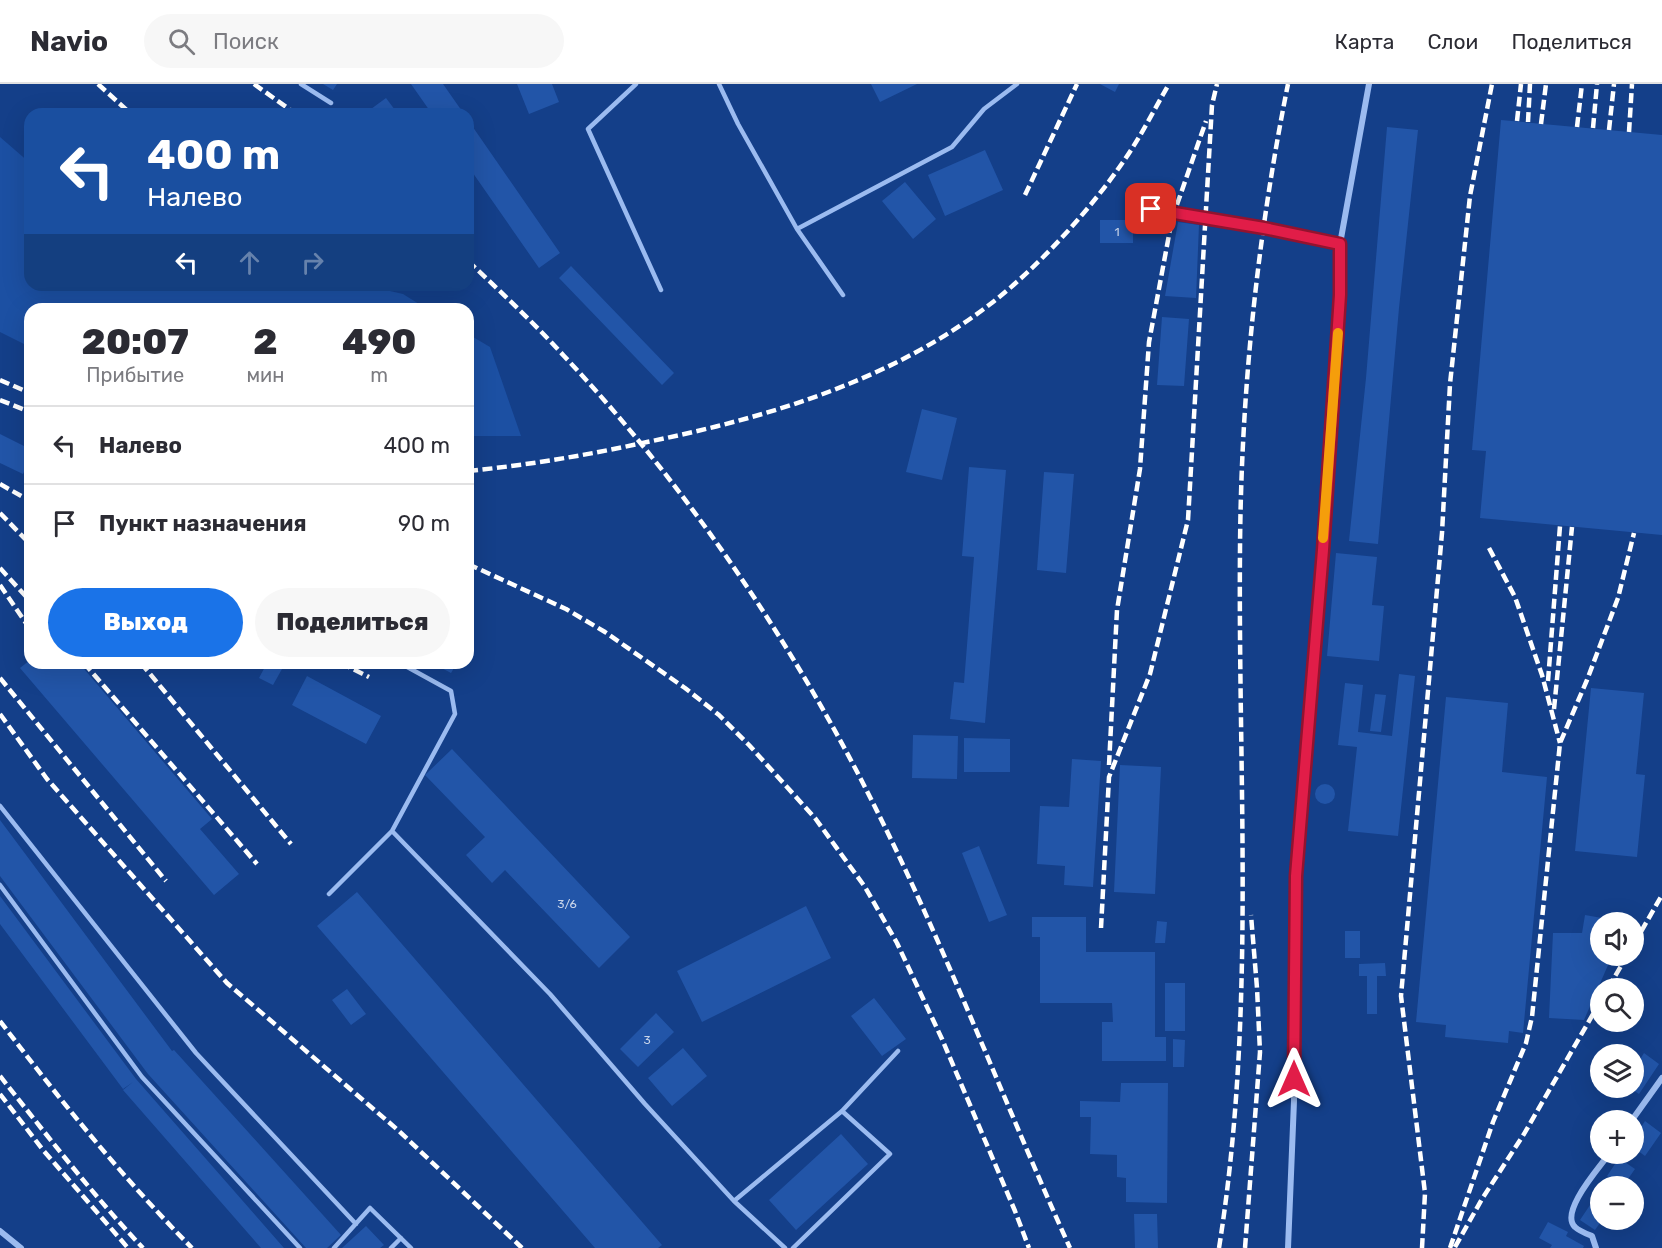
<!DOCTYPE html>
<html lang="ru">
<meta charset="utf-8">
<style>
:root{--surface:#fff;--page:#f7f7f7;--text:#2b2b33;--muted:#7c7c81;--line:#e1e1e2;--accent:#1a73e8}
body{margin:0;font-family:Rubik,sans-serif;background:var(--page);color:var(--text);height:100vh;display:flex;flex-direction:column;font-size:22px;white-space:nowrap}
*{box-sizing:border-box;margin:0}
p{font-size:20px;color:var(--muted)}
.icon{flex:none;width:33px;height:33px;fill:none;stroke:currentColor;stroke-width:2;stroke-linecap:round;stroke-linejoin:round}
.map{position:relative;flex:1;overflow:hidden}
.panel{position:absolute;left:24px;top:219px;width:450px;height:366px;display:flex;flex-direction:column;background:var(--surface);border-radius:18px;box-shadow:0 6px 24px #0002}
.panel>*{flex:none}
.banner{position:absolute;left:24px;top:24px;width:450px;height:183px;border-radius:18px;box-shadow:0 6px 24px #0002;background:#1a4fa0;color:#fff;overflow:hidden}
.controls{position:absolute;left:1590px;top:828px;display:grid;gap:12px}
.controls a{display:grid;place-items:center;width:54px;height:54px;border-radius:50%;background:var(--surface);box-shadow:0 6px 24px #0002;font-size:30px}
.pin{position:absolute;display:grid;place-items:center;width:51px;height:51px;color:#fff;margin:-26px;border-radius:12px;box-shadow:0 3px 9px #0006}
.me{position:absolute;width:66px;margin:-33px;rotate:0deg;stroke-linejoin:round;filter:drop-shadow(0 0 4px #0008)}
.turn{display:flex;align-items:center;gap:21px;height:126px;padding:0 24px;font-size:27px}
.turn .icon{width:78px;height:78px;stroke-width:2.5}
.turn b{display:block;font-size:42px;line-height:51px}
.lanes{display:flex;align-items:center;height:57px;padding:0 24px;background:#0003;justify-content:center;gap:30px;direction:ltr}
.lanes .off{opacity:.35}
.eta{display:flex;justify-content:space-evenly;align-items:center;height:102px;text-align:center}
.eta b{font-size:36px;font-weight:800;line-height:42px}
.primary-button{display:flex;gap:12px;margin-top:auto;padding:12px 24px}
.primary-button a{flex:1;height:69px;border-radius:36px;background:var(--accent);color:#fff;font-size:24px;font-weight:800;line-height:69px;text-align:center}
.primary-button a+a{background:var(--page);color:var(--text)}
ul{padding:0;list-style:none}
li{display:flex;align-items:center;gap:18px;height:78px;padding:0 24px;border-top:2px solid var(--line)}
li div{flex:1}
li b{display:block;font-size:22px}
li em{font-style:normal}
header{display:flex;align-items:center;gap:36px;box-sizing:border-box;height:84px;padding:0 30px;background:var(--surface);border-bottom:2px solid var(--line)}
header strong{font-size:28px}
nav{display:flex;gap:33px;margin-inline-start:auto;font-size:21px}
.search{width:420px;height:54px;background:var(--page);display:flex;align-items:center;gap:15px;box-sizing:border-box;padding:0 21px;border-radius:33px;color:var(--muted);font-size:22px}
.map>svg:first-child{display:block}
</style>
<header>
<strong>Navio</strong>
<div class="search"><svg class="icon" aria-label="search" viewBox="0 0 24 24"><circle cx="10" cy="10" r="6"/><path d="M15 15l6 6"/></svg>Поиск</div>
<nav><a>Карта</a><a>Слои</a><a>Поделиться</a></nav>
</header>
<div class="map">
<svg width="1662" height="1164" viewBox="0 0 1662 1164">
<rect width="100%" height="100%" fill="#143f89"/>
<path fill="#1c50a3" d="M 0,53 L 30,79 L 30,201 L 364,201 L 403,210 L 427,225 L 30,225 L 30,263 L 0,248 Z
M 468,250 L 490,263 L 521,352 L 468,352 Z"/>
<path fill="#2255a8" d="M 323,0 L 337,0 L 333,6 Z
M 411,0 L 443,0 L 464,30 L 432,30 Z
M 517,0 L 552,0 L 559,18 L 529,30 Z
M 871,0 L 917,0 L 880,18 Z
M 1100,0 L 1119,0 L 1115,8 Z
M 386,14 L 398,30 L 373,30 L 371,25 Z
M 468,36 L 560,169 L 539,184 L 468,82 Z
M 1501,36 L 1662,51 L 1662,451 L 1480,434 L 1486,367 L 1472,366 Z
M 1387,43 L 1418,46 L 1399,224 L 1378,460 L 1349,457 L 1366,294 Z
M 985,66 L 1003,106 L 945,132 L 928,91 Z
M 905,98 L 936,135 L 913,155 L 882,117 Z
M 1100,136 L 1133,136 L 1133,159 L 1100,159 Z
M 1178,138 L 1199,141 L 1196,214 L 1165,212 Z
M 571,182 L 674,289 L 662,301 L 559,194 Z
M 1162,233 L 1189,235 L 1184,302 L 1157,301 Z
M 922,325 L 957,334 L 942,396 L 906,388 Z
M 0,350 L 30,365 L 30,375 L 23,390 L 0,379 Z
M 969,383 L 1006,386 L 985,639 L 950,635 L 954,598 L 964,599 L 974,473 L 962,472 Z
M 1044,388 L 1074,390 L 1066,489 L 1037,486 Z
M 1336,469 L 1377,473 L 1372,521 L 1384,522 L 1379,577 L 1327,572 Z
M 30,576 L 30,579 L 79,579 L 212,735 L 200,745 L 239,790 L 214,811 L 20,584 Z
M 267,579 L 282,585 L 273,601 L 259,594 Z
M 432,579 L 457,579 L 451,589 Z
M 1399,590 L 1415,592 L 1398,752 L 1348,747 L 1357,663 L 1338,661 L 1345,599 L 1363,601 L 1358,648 L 1392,652 Z
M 307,592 L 381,632 L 366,660 L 292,621 Z
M 1591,604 L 1644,609 L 1636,690 L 1645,691 L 1637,773 L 1575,767 Z
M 1375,610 L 1386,611 L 1381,648 L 1370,647 Z
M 1446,613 L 1508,619 L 1502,688 L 1547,693 L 1523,949 L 1509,947 L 1508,959 L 1445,953 L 1446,941 L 1416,938 Z
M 913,651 L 958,652 L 957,695 L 912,694 Z
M 964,654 L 1010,655 L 1010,688 L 964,688 Z
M 452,665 L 630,853 L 599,884 L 505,786 L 492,799 L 466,771 L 485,753 L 425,691 Z
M 1072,675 L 1101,677 L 1093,803 L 1064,801 L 1065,782 L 1037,780 L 1040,722 L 1069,723 Z
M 1120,681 L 1161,683 L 1155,810 L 1114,808 Z
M1315 710a10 10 0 1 1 20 0a10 10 0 1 1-20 0Z
M 0,736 L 172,967 L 174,966 L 341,1151 L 327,1164 L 306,1164 L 148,990 L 0,792 Z
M 979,762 L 1007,831 L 989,838 L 962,769 Z
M 357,808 L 662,1161 L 658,1164 L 595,1164 L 317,842 Z
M 0,812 L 136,995 L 284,1164 L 261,1164 L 123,1006 L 133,998 L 123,1005 L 0,840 Z
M 806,822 L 831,874 L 702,938 L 677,887 Z
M 1585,831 L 1619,837 L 1600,838 L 1600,872 L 1612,872 L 1584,936 L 1549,934 L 1553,849 L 1582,849 Z
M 1032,833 L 1086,833 L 1086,868 L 1155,868 L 1155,953 L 1166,953 L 1166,977 L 1102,977 L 1102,938 L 1113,938 L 1112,919 L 1040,919 L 1040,853 L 1032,853 Z
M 1157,837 L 1167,838 L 1165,859 L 1155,859 Z
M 1345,847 L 1360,847 L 1360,874 L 1345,874 Z
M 1385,879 L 1386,892 L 1377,892 L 1377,930 L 1367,930 L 1367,892 L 1359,892 L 1359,880 Z
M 1165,899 L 1185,899 L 1185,947 L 1165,947 Z
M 347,905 L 366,930 L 351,941 L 332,916 Z
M 874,914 L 906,955 L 882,972 L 851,932 Z
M 656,929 L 674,948 L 638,983 L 620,965 Z
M 1173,955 L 1185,956 L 1184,983 L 1173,983 Z
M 683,964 L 707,992 L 672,1022 L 648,994 Z
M 1644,969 L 1659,980 L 1639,1010 L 1630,1004 L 1634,1004 L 1634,985 Z
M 1121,999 L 1168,999 L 1167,1119 L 1126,1118 L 1126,1094 L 1117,1093 L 1117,1071 L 1090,1070 L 1091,1033 L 1080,1033 L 1080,1017 L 1120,1018 Z
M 1645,1037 L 1661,1049 L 1645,1072 L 1634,1064 L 1634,1054 Z
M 841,1050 L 868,1080 L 796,1146 L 769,1116 Z
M 1619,1074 L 1635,1085 L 1623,1102 L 1607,1092 Z
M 1590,1121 L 1600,1128 L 1602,1136 L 1595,1146 L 1580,1136 Z
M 1134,1130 L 1157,1130 L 1158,1164 L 1135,1164 Z
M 1548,1138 L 1568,1148 L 1566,1152 L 1584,1162 L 1583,1164 L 1550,1164 L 1552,1161 L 1539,1154 Z
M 366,1142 L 384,1161 L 380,1164 L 342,1164 Z"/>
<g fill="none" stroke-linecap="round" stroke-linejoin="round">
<path stroke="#9bbbf0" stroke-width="4.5" d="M 301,0 L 331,19
M 636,0 L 588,45 L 661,206
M 719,0 L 738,40 L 797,145 L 952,63 L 984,25 L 1017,0
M 1151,125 L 1340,160
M 797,145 L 843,211
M 0,722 L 196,969 L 356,1140
M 392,747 L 550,910 L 645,1020 L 734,1117 L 785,1164
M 0,801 L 142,993 L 300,1164
M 329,810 L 392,747 L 455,630 L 451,607 L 400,579
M 734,1117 L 842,1027 L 898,967
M 334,1164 L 370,1124 L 411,1164
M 391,1164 L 401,1154
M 793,1164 L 890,1070 L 842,1027"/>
<path stroke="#9bbbf0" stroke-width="6" d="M 1632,1036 L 1662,994
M 0,1147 L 21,1164
M 1288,1164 L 1294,1017 L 1296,792 L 1321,489 L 1340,211 L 1340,160 L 1369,0
M 1596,1164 L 1592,1152 C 1587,1150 1579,1147 1575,1143 C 1559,1128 1600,1083 1609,1070"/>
<path stroke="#fff" stroke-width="4.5" stroke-dasharray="10 4.5" stroke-linecap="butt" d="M 98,0 L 131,30
M 254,0 L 296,30
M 1517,37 L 1521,0
M 1528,38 L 1530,0
M 1541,40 L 1546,0
M 1577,43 L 1582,0
M 1593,44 L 1597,0
M 1609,46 L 1614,0
M 1629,48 L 1632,0
M 1025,111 L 1077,0
M 468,177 C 501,208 534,239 564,272 C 686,401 794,561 873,719 C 946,864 1003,1016 1070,1164
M 0,296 L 30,309
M 0,316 L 30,328
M 468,387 C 529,381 588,371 647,358 C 770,333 893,296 993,218 C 1039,182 1090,126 1123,78 C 1140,54 1154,26 1169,0
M 0,400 L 30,417
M 0,429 L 30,460
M 1489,464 L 1515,513 L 1542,591 L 1560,659
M 468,480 L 566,525 L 605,548 L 685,604 L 719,631 L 749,661 L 815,734 L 865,803 L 897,859 L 942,955 L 1015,1127 L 1029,1164
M 0,484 L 30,517
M 0,501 L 30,545
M 84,579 L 257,780
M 141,579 L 291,760
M 341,579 L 369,593
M 0,594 L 166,797
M 1548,597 L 1560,442
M 1554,625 L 1572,443
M 0,630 L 47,695 L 227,899 L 399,1047 L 522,1164
M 1109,681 L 1117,526 L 1140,385 L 1149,258 L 1172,135 L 1206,37
M 1101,844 L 1109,693 L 1150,590 L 1188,436 L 1212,21 L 1217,0
M 1634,860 L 1662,811
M 1608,904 L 1627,872
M 0,937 C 60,1016 122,1093 192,1164
M 0,992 C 46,1050 92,1110 143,1164
M 0,1010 L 43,1066 L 128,1164
M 1455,1163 L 1482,1115 L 1524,1050 L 1600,918
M 1219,1164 C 1256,931 1238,701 1240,466 C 1241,310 1257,154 1288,0
M 1245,1164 L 1260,968 L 1257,904 L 1251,831
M 1422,1164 L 1425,1109 L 1401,912 L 1442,449 L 1450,300 L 1470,112 L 1492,0
M 1450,1164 L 1493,1038 L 1526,959 L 1532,933 L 1560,659 L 1587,596 L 1618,514 L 1634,449"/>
</g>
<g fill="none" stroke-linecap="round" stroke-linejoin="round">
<defs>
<path id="route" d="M 1151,125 L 1264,144 L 1340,160 L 1340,211 L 1323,466 L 1296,792 L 1294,995"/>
</defs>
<use href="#route" stroke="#92132f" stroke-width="15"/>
<use href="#route" stroke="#e11d48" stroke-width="10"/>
<path stroke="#f59e0b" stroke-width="10" d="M 1323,454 L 1338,249"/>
</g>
<g text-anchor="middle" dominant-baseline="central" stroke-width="6" stroke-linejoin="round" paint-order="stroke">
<g font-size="12" fill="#c8d4e9">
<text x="1117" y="148">1</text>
<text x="567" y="820">3/6</text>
<text x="647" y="956">3</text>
</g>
</g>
</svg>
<div class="controls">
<a><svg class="icon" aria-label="sound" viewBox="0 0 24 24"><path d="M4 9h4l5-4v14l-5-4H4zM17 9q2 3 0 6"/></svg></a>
<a><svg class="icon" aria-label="search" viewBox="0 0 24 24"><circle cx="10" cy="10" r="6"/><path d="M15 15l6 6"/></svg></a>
<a><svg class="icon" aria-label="layers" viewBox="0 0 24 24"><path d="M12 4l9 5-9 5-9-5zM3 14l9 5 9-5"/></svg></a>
<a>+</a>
<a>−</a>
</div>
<div class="pin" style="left:1151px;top:125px;background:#d93025"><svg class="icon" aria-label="arrive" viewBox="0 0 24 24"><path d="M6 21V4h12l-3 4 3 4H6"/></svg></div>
<svg class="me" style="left:1294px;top:995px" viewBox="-20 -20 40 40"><path d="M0-17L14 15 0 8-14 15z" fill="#e11d48" stroke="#fff" stroke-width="4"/></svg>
<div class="banner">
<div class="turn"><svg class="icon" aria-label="left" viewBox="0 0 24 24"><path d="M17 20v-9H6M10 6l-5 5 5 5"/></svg><div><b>400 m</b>Налево</div></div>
<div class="lanes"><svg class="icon" aria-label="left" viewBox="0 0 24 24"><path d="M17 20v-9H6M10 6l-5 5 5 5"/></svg><svg class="icon off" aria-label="ahead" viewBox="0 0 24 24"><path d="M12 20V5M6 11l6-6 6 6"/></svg><svg class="icon off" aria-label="right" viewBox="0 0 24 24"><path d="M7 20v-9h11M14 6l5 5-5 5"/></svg></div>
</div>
<section class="panel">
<div class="eta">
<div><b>20:07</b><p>Прибытие</p></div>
<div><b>2</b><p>мин</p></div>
<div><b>490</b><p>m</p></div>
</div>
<ul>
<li><svg class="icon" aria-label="left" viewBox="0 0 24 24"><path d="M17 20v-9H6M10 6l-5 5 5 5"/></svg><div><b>Налево</b></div><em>400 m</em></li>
<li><svg class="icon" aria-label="arrive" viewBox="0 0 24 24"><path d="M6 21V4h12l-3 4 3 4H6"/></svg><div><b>Пункт назначения</b></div><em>90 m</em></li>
</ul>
<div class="primary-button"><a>Выход</a><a>Поделиться</a></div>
</section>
</div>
